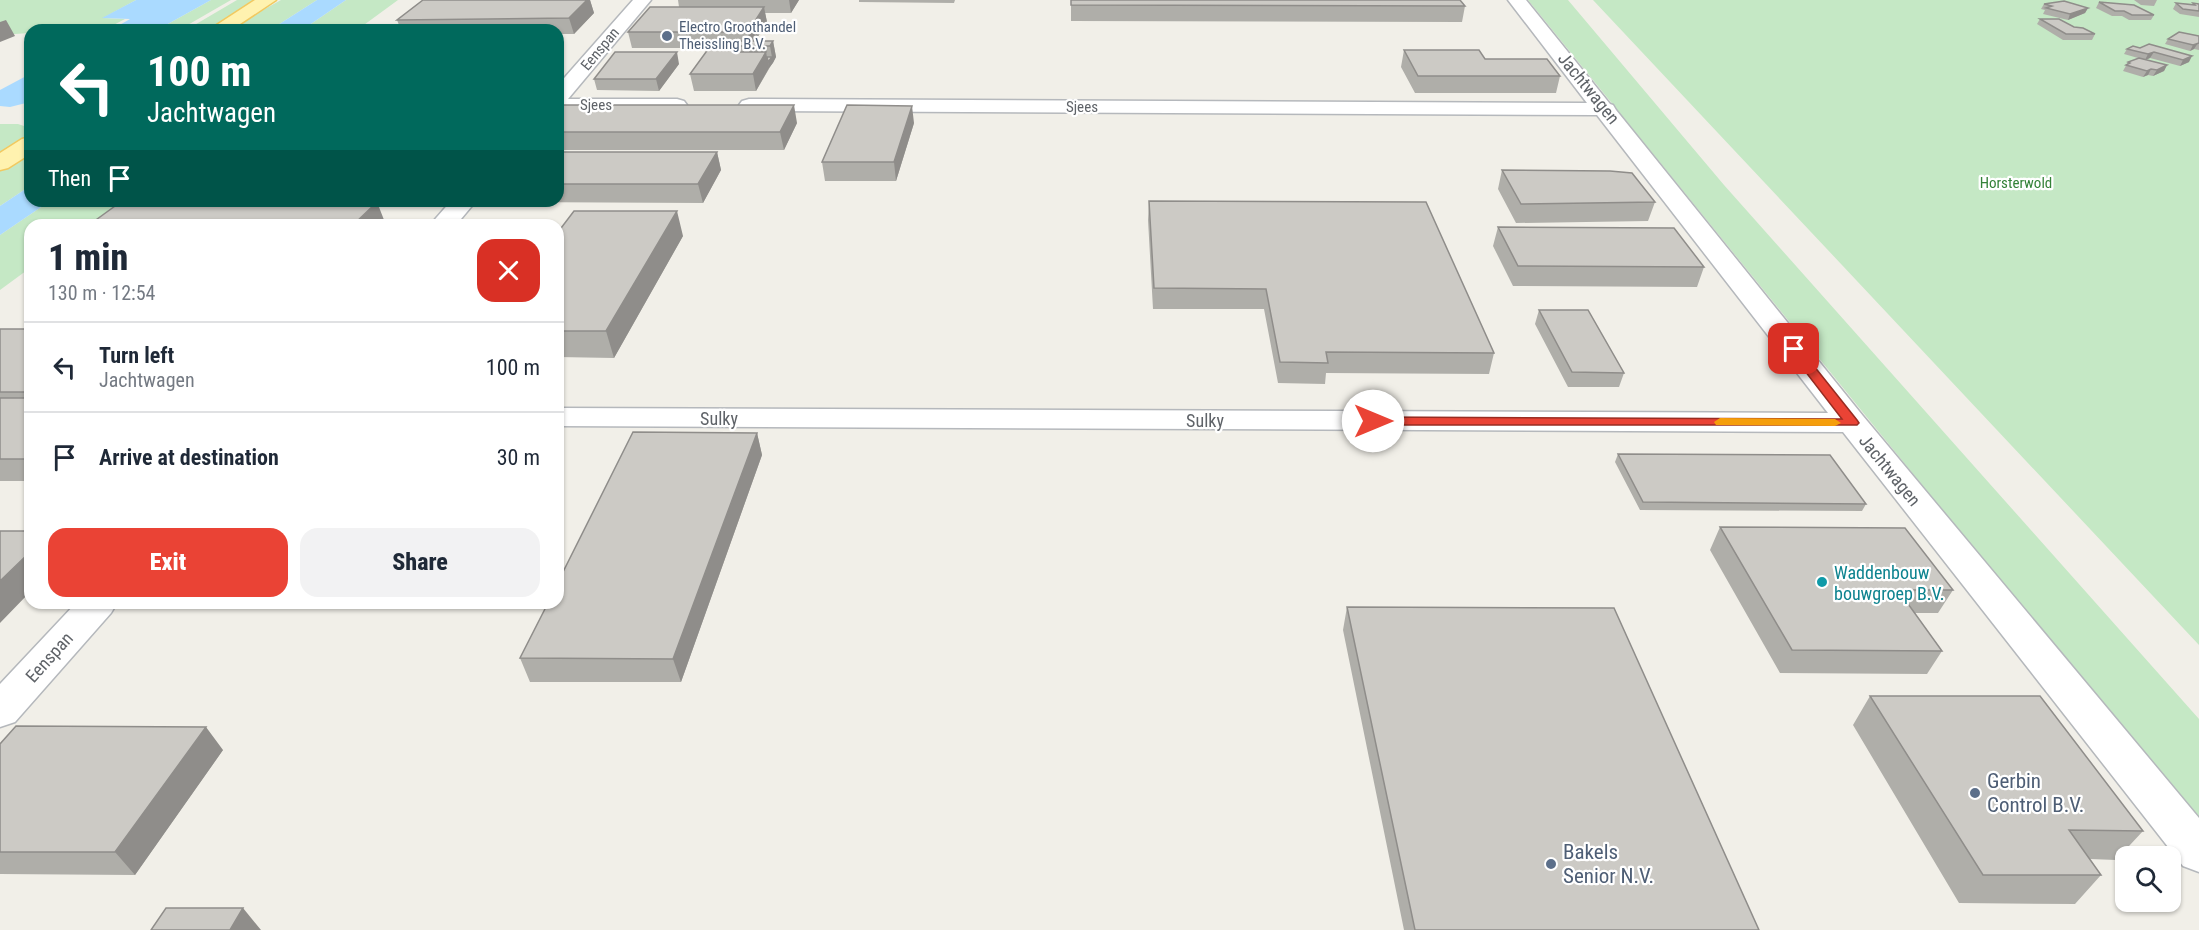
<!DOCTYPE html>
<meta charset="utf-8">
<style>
:root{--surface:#fff;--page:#f2f2f3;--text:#1f2937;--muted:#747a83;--line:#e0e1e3;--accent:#ea4335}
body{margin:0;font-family:"Roboto Condensed",sans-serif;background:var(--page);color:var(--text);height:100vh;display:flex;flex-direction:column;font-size:22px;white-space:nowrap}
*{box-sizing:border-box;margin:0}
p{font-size:20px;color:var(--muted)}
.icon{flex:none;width:33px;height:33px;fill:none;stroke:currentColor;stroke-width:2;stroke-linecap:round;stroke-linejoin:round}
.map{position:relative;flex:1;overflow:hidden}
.details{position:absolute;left:24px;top:219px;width:540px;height:390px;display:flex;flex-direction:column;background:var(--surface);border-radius:18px;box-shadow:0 2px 4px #0004}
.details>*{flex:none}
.guide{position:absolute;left:24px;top:24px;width:540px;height:183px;border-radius:18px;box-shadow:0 2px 4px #0004;background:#00695c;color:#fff;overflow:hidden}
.controls{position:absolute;left:2115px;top:846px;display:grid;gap:12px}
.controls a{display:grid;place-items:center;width:66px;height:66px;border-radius:12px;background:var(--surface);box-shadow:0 2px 4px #0004;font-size:30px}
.pin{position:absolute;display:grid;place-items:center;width:51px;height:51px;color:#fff;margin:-26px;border-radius:12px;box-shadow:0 3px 9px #0006}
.me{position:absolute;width:66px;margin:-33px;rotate:90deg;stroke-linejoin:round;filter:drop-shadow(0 0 4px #0008)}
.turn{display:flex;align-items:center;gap:21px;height:126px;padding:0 24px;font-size:27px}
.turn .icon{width:78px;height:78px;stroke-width:2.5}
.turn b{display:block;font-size:42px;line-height:51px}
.then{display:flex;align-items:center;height:57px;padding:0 24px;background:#0003;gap:12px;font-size:22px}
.round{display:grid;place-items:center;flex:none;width:63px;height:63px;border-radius:18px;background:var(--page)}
.overview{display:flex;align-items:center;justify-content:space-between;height:102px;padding:0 24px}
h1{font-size:36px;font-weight:800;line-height:45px}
.primary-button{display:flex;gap:12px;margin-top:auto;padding:12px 24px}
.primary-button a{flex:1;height:69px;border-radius:18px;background:var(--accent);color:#fff;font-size:24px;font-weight:800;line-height:69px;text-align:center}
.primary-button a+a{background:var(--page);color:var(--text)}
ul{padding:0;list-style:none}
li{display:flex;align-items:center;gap:18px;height:90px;padding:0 24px;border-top:2px solid var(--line)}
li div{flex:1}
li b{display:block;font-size:22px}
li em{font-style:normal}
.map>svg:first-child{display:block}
</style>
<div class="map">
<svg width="2199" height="930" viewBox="0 0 2199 930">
<rect width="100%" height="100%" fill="#f1efe8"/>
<path fill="#c5e8c5" d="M 0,0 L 136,0 L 103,18 L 125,19 L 104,30 L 30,30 L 30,33 L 0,35 Z
M 211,0 L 231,0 L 179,30 L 157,30 Z
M 237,0 L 255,0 L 210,30 L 186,30 Z
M 281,0 L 317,0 L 270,30 L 227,30 Z
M 346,0 L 398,0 L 357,30 L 302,30 Z
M 1528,0 L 1568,0 L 1724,185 L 2199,719 L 2199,826 Z
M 1593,0 L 2199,0 L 2199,645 Z
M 0,124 L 18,124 L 30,128 L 30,137 L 0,155 Z
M 30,151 L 30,186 L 0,206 L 0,169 Z
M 50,201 L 122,201 L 90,225 L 30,225 L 30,268 L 0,290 L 0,235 Z"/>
<path fill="#aadaff" d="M 136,0 L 211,0 L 157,30 L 111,30 L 130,19 L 102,18 Z
M 317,0 L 346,0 L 302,30 L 270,30 Z
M 30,74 L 30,102 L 10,107 L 0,106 L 0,90 Z
M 30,186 L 30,201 L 50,201 L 0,235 L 0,206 Z"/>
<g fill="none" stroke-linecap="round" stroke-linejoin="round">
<defs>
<path id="minor" d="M 633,0 L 651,0 L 568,99 L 677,99 L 684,101 L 687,105 L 684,109 L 677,111 L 558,111 L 558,85 Z
M 1508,0 L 1526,0 L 1610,104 L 1613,105 L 1616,110 L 1863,416 L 2199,818 L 2199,872 L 2183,866 L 1843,432 L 558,426 L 558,408 L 1828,413 L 1597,115 L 749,111 L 742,109 L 739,105 L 742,101 L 749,99 L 1587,103 Z
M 451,201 L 476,201 L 456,225 L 430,225 Z
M 76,603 L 117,603 L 111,613 L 15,722 L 0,727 L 0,684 Z"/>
<path id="major" d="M 255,0 L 276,0 L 231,30 L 209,30 Z
M 30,137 L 30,154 L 8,168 L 0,170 L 0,153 L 22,139 Z"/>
</defs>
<use href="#minor" stroke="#b5b8bc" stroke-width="3"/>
<use href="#major" stroke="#f2c960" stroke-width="3"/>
<use href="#minor" fill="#fff" fill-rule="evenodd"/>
<use href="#major" fill="#fff2af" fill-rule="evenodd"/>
</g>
<path fill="#afaea9" d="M 423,0 L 590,0 L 594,13 L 574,34 L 558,34 L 558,30 L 401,30 L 397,20 Z
M 678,0 L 799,0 L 791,13 L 765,13 L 767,22 L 755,41 L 773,41 L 776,57 L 756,91 L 694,91 L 690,74 L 709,48 L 632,48 L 628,32 L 679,7 Z
M 859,0 L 955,0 L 954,3 L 859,2 Z
M 2134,0 L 2157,0 L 2154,6 L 2141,5 Z
M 2099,2 L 2154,15 L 2151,20 L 2129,20 L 2122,16 L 2112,16 L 2096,8 Z
M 2176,3 L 2192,4 L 2193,3 L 2199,4 L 2199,17 L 2180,14 L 2173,9 Z
M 2044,4 L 2088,8 L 2085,13 L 2068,20 L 2043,14 L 2045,10 L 2041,9 Z
M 1071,5 L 1465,6 L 1462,22 L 1071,21 Z
M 2040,19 L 2074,27 L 2095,34 L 2092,40 L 2063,40 L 2037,24 Z
M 2199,36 L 2199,50 L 2194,49 L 2190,51 L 2165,44 L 2168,39 Z
M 2133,46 L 2189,62 L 2180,66 L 2150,58 L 2146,60 L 2167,65 L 2164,71 L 2153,76 L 2148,75 L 2143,77 L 2123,71 L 2128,62 L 2138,58 L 2124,54 L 2127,49 Z
M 1404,50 L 1485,59 L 1560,76 L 1556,93 L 1415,93 L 1401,67 Z
M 679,64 L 659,91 L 597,90 L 594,79 Z
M 558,111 L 797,123 L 784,150 L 558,150 Z
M 914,123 L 896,181 L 825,181 L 822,162 Z
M 558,152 L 717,152 L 721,170 L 703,203 L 500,202 L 500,201 L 558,201 Z
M 1502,170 L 1655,202 L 1648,221 L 1516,223 L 1498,189 Z
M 1149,201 L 1494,353 L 1489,374 L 1326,373 L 1325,384 L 1278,383 L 1264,309 L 1153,309 L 1148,220 Z
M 1498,227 L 1704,267 L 1697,287 L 1513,286 L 1493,246 Z
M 558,232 L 683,236 L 614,358 L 558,357 Z
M 1539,310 L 1624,373 L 1619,387 L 1568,387 L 1535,324 Z
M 0,329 L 30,329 L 30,481 L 0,481 Z
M 757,433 L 762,455 L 681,682 L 530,682 L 520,658 Z
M 1618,454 L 1866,504 L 1862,511 L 1640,510 L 1615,462 Z
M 1720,527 L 1953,590 L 1938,613 L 1915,613 L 1942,651 L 1927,674 L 1780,673 L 1710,550 Z
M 1347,607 L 1759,930 L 1404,930 L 1343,630 Z
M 1870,696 L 2143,831 L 2116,860 L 2090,859 L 2101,875 L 2075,904 L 1959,903 L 1853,725 Z
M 0,744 L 223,750 L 135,875 L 0,874 Z"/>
<path fill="#8f8d8a" d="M 587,0 L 590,0 L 594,13 L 574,34 L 569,18 Z
M 789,0 L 799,0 L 791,13 Z
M 764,7 L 767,22 L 752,46 L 750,46 L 748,32 Z
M 2088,8 L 2085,13 L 2068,20 L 2070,14 Z
M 6,20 L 15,36 L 0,42 L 0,22 Z
M 773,41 L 776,57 L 773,63 L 770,46 Z
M 2198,43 L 2194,49 L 2190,51 L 2193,45 Z
M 677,52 L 679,64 L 659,91 L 656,79 Z
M 766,52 L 769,68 L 756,91 L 753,74 Z
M 2154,52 L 2150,58 L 2145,60 L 2148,54 Z
M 2192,56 L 2189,62 L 2180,66 L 2183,60 Z
M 772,57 L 773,63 L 769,68 L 768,62 Z
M 2167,65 L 2164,71 L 2153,76 L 2157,70 Z
M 2151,69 L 2148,75 L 2143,77 L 2147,71 Z
M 794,105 L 797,123 L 784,150 L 780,132 Z
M 912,106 L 914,123 L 896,181 L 894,162 Z
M 717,152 L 721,170 L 703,203 L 698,184 Z
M 377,202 L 386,225 L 353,225 Z
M 677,211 L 683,236 L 614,358 L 606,331 Z
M 757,433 L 762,455 L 681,682 L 673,659 Z
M 30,552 L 30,592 L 0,623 L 0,581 Z
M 206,727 L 223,750 L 135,875 L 115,852 Z
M 243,908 L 261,930 L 230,930 Z"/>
<path fill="#cccac5" stroke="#8f8d8a" stroke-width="1.5" d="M 423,0 L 587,0 L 569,18 L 397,20 Z
M 1071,0 L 1460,0 L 1465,6 L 1071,5 Z
M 2064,1 L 2088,8 L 2070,14 L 2046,8 L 2052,6 L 2044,4 Z
M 2099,2 L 2134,5 L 2154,15 L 2132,15 L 2124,11 L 2115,11 Z
M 2176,3 L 2195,5 L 2193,3 L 2199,4 L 2199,11 L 2183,9 Z
M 650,7 L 764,7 L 748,32 L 628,32 Z
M 2040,19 L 2059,19 L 2074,27 L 2083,28 L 2095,34 L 2066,34 Z
M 2179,32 L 2199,36 L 2199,43 L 2193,45 L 2168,39 Z
M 714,41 L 773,41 L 770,46 L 740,46 L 736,52 L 766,52 L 753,74 L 690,74 Z
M 2149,44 L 2192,56 L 2183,60 L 2154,52 L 2148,54 L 2127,49 L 2133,46 L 2140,48 Z
M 1404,50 L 1479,50 L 1485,59 L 1547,59 L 1560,76 L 1418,76 Z
M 615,52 L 677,52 L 656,79 L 594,79 Z
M 767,57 L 772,57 L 768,62 Z
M 2139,58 L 2167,65 L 2157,70 L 2151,69 L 2147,71 L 2126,65 L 2130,63 L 2128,62 Z
M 563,105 L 794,105 L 780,132 L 558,132 L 558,111 Z
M 847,105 L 912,106 L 894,162 L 822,162 Z
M 558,152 L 717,152 L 698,184 L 558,184 Z
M 1502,170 L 1610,171 L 1632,173 L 1655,202 L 1521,204 Z
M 122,201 L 323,201 L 377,202 L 353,225 L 89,225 Z
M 1149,201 L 1426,202 L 1494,353 L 1326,352 L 1328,363 L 1280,362 L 1266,289 L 1154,288 Z
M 574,211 L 677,211 L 606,331 L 558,331 L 558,232 Z
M 1498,227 L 1674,228 L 1704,267 L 1518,266 Z
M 1539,310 L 1588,310 L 1624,373 L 1572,372 Z
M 0,329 L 30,329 L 30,392 L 0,392 Z
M 0,398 L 30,398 L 30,459 L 0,459 Z
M 633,432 L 757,433 L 673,659 L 520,658 L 548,603 L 558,603 L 558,582 Z
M 1618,454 L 1830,455 L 1866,504 L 1643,502 Z
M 1720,527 L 1905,528 L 1953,590 L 1898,590 L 1942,651 L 1792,650 Z
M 0,531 L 30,531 L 30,552 L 0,581 Z
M 1347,607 L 1614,608 L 1759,930 L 1415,930 Z
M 1870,696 L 2040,696 L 2143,831 L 2069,830 L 2101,875 L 1983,875 Z
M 16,726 L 206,727 L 115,852 L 0,852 L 0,744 Z
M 166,908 L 243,908 L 230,930 L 151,930 Z"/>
<path fill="#ea4335" stroke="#982c22" stroke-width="1.5" d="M 1794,345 L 1798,346 L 1857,420 L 1859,423 L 1857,425 L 1373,425 L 1366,421 L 1373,417 L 1842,419 L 1788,349 Z"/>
<path fill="#f59e0b" d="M 1720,418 L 1835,419 L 1841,423 L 1835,426 L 1716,425 L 1714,422 Z"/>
<g fill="#5c6f8a" stroke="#fff" stroke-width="2">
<circle cx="667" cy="36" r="6"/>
<circle cx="1975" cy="793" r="6"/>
<circle cx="1551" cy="864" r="6"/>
</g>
<circle fill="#0f9aa8" stroke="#fff" stroke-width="2" cx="1822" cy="582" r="6"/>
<g text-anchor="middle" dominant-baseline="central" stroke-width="4.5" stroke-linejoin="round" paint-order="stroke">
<g font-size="15" fill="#4e5e75" stroke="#fff" text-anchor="start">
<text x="679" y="27">Electro Groothandel<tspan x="679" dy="17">Theissling B.V.</tspan></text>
</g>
<g font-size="15" fill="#5f6368" stroke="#fff">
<text transform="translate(600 49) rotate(-50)">Eenspan</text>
<text x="596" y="105">Sjees</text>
<text x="1082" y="107">Sjees</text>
</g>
<g font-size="15" fill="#348238" stroke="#fff">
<text x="2016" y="183">Horsterwold</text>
</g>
<g font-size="18" fill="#5f6368" stroke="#fff">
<text transform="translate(1589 88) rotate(51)">Jachtwagen</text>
<text x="719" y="418">Sulky</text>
<text x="1205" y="420">Sulky</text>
<text transform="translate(1890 470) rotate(51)">Jachtwagen</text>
<text transform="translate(49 657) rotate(-48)">Eenspan</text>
</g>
<g font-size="18" fill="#0d838f" stroke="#fff" text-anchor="start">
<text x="1834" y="572">Waddenbouw<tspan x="1834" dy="21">bouwgroep B.V.</tspan></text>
</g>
<g font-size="21" fill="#4e5e75" stroke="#fff" text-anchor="start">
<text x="1987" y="781">Gerbin<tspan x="1987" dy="24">Control B.V.</tspan></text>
<text x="1563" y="852">Bakels<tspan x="1563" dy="24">Senior N.V.</tspan></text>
</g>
</g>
</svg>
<div class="controls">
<a><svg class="icon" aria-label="search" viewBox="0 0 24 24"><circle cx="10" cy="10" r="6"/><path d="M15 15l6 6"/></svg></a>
</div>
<div class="pin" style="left:1794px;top:349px;background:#d93025"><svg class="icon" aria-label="arrive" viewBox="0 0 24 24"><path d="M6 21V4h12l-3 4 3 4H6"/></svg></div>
<svg class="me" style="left:1373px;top:421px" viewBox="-20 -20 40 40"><circle r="19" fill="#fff"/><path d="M0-13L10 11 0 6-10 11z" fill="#ea4335"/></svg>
<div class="guide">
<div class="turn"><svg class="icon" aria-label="left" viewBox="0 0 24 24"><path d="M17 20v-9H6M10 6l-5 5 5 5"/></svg><div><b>100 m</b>Jachtwagen</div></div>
<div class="then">Then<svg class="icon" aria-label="arrive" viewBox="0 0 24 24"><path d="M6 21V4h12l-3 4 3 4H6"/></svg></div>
</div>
<section class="details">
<div class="overview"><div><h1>1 min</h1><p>130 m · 12:54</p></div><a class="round" style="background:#d93025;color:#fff"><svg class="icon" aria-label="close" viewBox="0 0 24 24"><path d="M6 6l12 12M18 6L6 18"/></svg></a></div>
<ul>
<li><svg class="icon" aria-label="left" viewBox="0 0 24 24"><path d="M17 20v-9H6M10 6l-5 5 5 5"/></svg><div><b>Turn left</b><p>Jachtwagen</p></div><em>100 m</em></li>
<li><svg class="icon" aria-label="arrive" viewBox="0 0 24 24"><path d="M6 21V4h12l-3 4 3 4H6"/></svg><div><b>Arrive at destination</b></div><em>30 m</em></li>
</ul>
<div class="primary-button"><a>Exit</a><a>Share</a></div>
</section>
</div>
